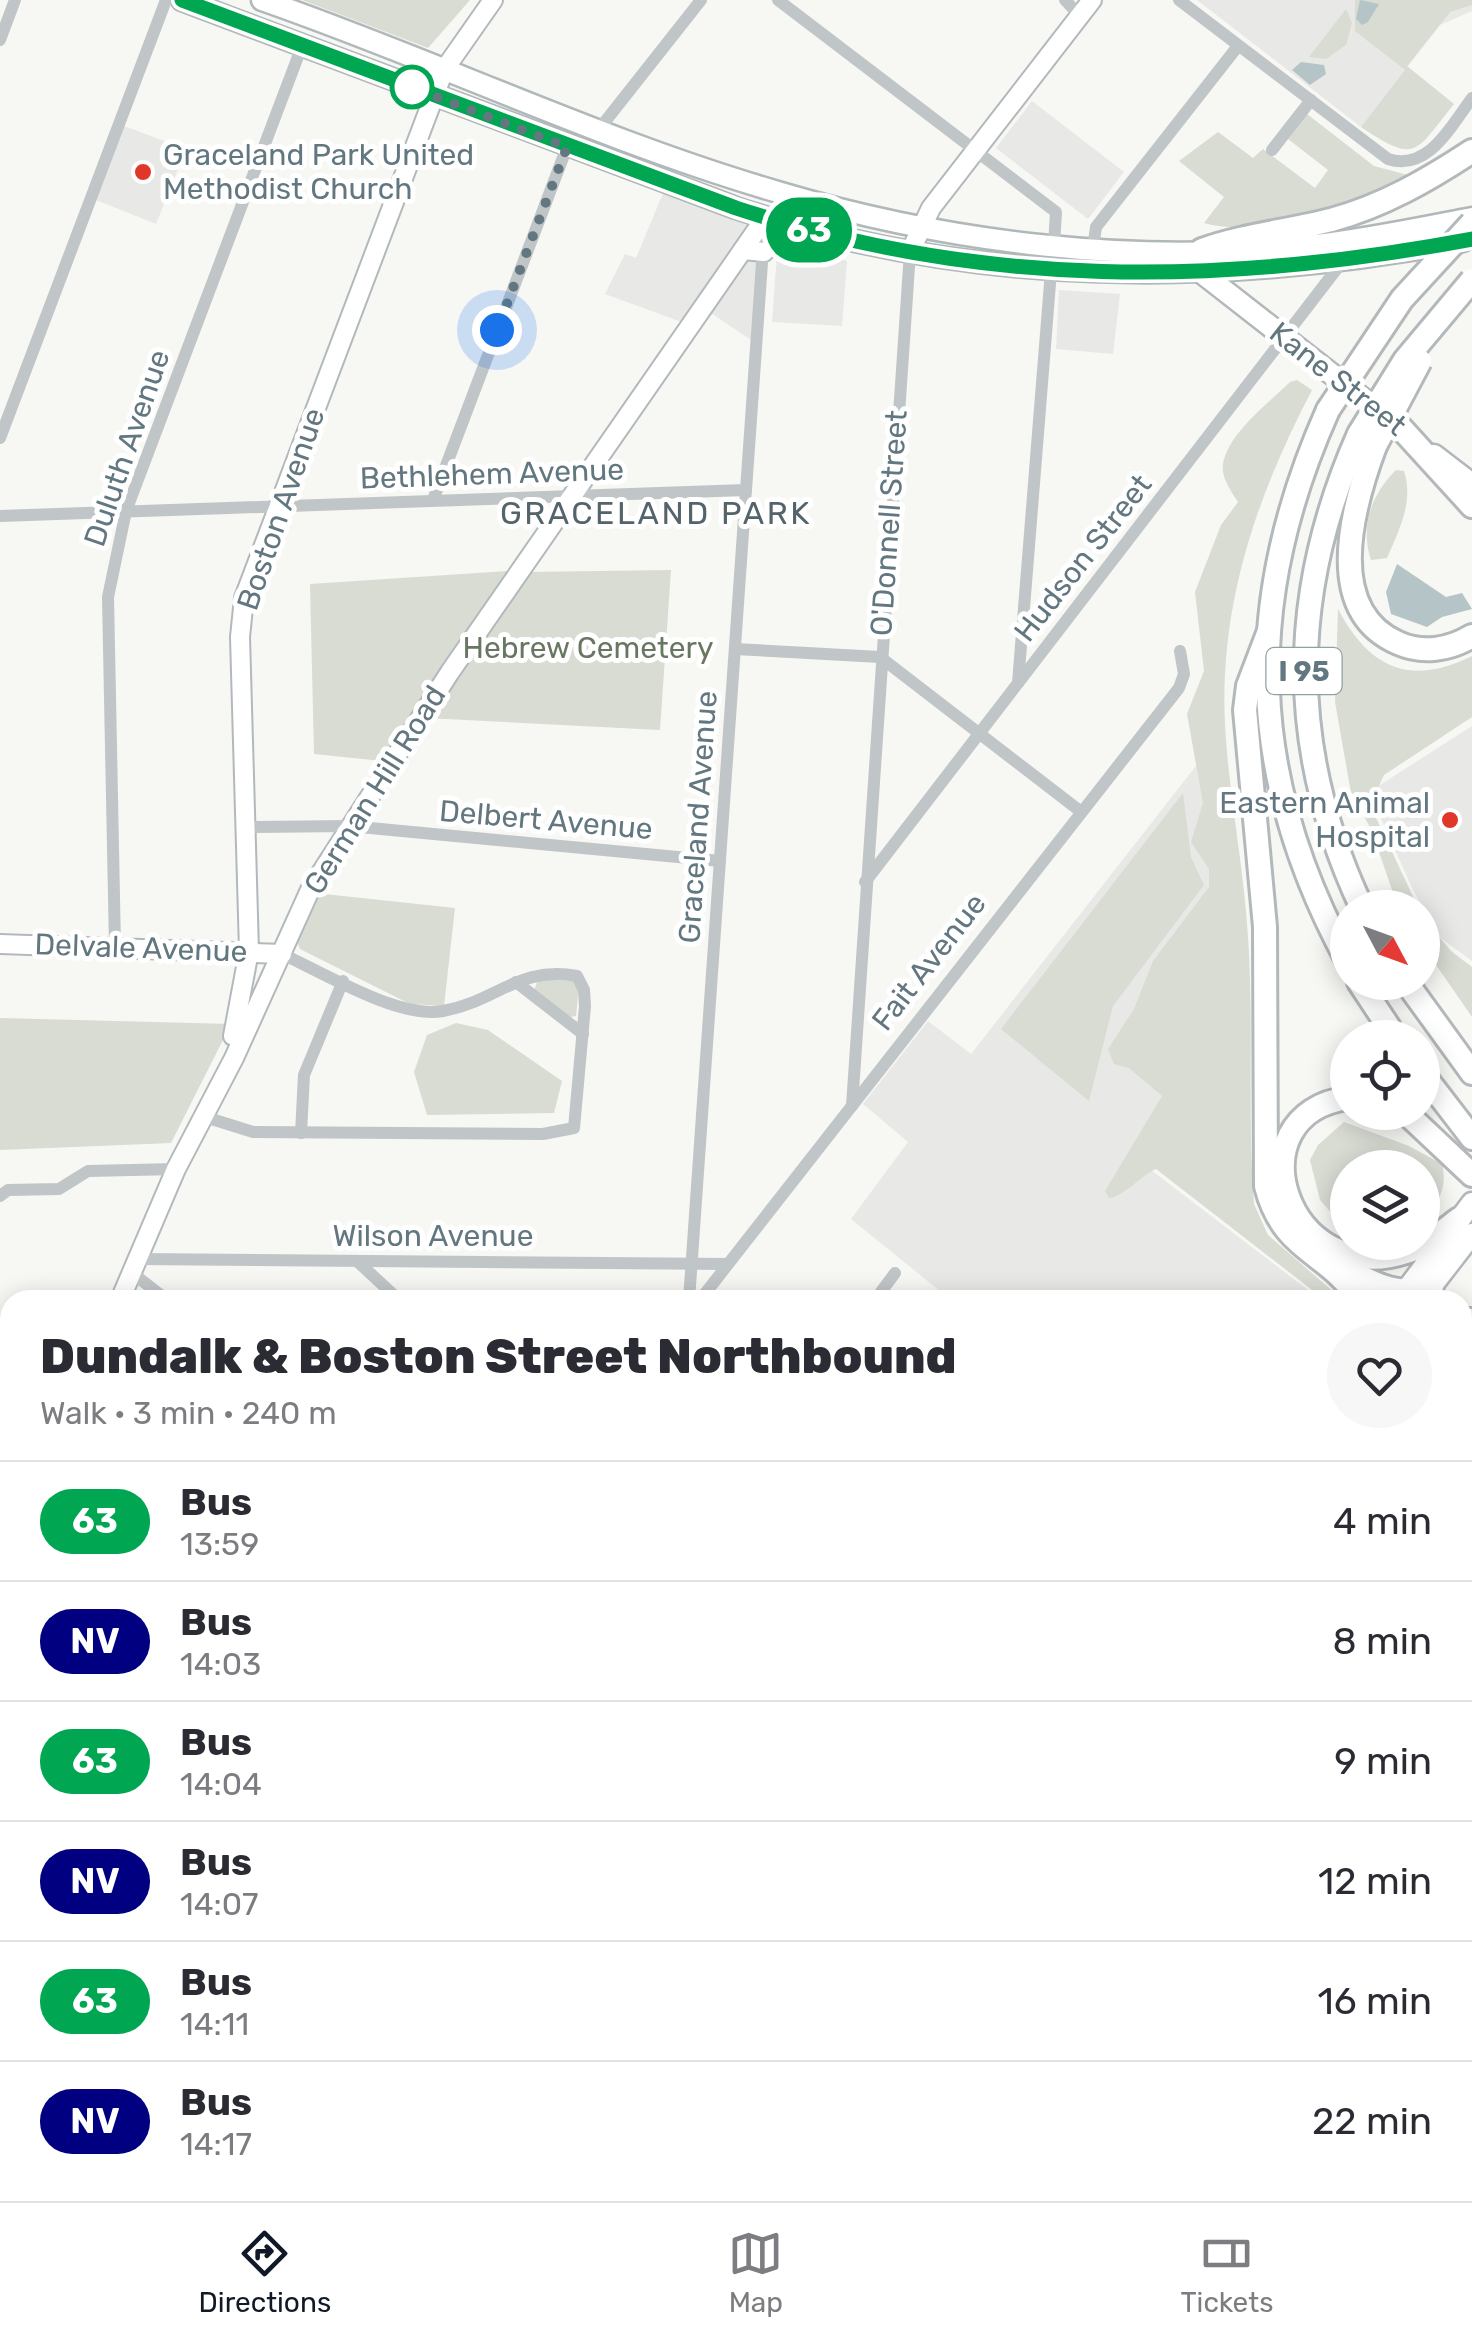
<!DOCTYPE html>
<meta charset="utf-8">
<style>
body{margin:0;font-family:Rubik,sans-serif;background:#f7f7f7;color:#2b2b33;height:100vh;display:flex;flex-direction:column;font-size:38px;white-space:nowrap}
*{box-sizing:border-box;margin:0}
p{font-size:32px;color:#7c7c81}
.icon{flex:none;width:55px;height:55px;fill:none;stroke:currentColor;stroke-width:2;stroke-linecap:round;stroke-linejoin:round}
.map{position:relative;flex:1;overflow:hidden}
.drawer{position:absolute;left:0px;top:1290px;width:1472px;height:912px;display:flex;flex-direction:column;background:#fff;border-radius:30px 30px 0 0;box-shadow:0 5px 25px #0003}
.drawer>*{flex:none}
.badge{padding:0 20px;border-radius:32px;font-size:35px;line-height:65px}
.needle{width:65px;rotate:131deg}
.buttons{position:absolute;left:1330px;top:890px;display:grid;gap:20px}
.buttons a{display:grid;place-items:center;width:110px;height:110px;border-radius:50%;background:#fff;box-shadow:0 5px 25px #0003;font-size:50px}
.you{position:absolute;width:50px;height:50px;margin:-25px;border:8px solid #fff;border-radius:50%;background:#1a73e8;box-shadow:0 0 0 15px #1a73e833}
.map>.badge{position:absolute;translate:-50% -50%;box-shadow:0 0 0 5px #fff}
.round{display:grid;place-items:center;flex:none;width:105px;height:105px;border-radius:52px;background:#f7f7f7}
.summary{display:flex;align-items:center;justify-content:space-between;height:170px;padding:0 40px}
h1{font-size:48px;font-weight:800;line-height:75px}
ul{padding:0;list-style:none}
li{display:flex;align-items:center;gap:30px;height:120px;padding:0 40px;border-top:2px solid #e1e1e2}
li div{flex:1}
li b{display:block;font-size:38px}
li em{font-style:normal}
li .badge{min-width:110px;font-weight:700;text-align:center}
.dock{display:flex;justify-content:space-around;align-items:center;height:140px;border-top:2px solid #e1e1e2;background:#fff;font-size:28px;color:#7c7c81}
.dock a{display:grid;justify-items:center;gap:5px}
.dock .current{color:#111827}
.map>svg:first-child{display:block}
.built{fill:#e8e8e7}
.green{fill:#d8dcd3}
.water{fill:#b5c5c7}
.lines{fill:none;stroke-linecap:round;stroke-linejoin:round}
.secondary-casing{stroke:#b2b9bc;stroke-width:22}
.primary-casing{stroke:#b1b8ba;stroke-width:25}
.highway-casing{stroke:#b3b8ba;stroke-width:28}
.street{stroke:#c0c5c8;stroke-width:12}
.secondary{stroke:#fff;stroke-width:18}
.primary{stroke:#fff;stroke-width:20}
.highway{stroke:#fff;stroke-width:22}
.highway-bridge-casing{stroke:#b3b8ba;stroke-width:28;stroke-linecap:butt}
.highway-bridge{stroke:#fff;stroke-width:22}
.line-casing{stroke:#fff;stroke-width:22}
.line{stroke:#00a651;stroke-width:15}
.walk{stroke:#62777f;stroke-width:10;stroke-dasharray:0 18}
.stop-dot{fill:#fff;stroke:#00a651;stroke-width:5}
.poi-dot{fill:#e1372a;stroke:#fff;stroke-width:4}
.labels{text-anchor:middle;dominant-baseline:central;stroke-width:10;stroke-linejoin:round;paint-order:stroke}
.shield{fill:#fff;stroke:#91a0a5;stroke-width:2.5}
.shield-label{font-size:28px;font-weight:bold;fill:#62777f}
.poi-label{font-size:30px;fill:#62777f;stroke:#fff;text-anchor:start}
.street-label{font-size:30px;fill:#62777f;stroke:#fff}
.park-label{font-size:30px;fill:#687761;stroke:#fff}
.neighbourhood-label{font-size:32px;letter-spacing:2.5px;fill:#54646a;stroke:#fff}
</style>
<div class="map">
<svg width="1472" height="2201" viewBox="0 0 1472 2201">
<rect width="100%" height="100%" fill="#f7f7f4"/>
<!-- built -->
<g class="built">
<path d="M1197,0H1472V11L1440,25L1361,127Z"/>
<path d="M1032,101L1124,172L1088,219L996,148Z"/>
<path d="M124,126L186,149L156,224L96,200Z"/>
<path d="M664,191L760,221L687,324L605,294L625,254L636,258Z"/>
<path d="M778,240L847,261L842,326L772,322Z"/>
<path d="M752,255L757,258L754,342L708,311Z"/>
<path d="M1059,290L1120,294L1113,354L1056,349Z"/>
<path d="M1472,726V961L1441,938L1413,890L1369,792Z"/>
<path d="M1199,762L1239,901L1168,1092L1151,1170L1321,1300H951L851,1219L908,1142L863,1104L928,1021L971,1054Z"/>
<path d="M1053,2193V2192L1117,2193L1115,2201H1051Z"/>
</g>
<!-- green -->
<g class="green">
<path d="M302,0H470L428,48Z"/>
<path d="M1355,0H1472V5L1450,12L1407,66L1454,104C1415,152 1417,165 1361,127L1405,70L1355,31Z"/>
<path d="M1346,9L1352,23L1346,45L1326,59L1309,57Z"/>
<path d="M1307,114L1374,166L1408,175C1355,203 1264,240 1204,223L1224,197L1179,161L1218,132L1253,158L1263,149L1315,188L1328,170L1288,139Z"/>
<path d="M1297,380L1312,390C1254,501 1216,614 1226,740C1231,806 1244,871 1248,937C1254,1026 1247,1115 1254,1204L1268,1235L1343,1300H1325L1156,1169C1140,1176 1125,1196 1109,1198L1105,1191L1162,1096L1129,1068L1114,1064L1108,1049L1134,1009L1153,961L1209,887V869L1191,842L1203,803L1187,714L1204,671L1195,592L1221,525L1238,502C1231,491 1221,478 1223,464C1228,433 1269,403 1290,382Z"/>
<path d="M1396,470L1404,471C1414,502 1399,530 1387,558L1371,560C1360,526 1371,495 1396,470Z"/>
<path d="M671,570L660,730L426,718L527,572Z"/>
<path d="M508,571L382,761L314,754L310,584Z"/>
<path d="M1338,609C1369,668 1410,687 1472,656V717L1384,775L1370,805L1418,907H1398L1371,829L1351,793L1335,702Z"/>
<path d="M1183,793L1191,857L1204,885L1113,1006L1089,1101L1001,1029Z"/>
<path d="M315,893L455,908L444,1006L410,1004L300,949L296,940Z"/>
<path d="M1422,916L1451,951L1472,967V1017L1423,946Z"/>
<path d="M538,979L574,981L579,987L576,1016L570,1017L534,991Z"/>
<path d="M0,1018L231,1024L171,1143L0,1150Z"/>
<path d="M456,1023L488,1030L562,1081L554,1113L427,1115L414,1072L427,1035Z"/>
<path d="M1344,1122L1409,1146L1442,1164C1448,1188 1438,1203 1423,1221L1422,1168H1348L1347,1225H1342L1320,1200L1310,1160L1318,1145Z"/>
<path d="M1472,1335V1431L1462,1424L1463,1337Z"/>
<path d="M0,1908L10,1916V2192L1006,2193L1004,2201H0Z"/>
<path d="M1463,2096L1472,2097V2201H1350L1351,2193L1462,2192Z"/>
</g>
<!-- water -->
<g class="water">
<path d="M1360,0L1379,4L1368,22L1362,25L1356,19Z"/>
<path d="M1301,62L1324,65L1326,74L1310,85L1292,70Z"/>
<path d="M1397,564L1446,597L1462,593L1472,609L1442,617L1427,627L1391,614L1386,592Z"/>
</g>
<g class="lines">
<!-- secondary casing -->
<g class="secondary-casing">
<g id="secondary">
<path d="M743,250L764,252"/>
<path d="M910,252L931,208L1092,0"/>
<path d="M0,944L282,954"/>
<path d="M233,1036L249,951L240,637L244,598L444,70L493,0"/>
<path d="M120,1300L176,1169L234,1058L310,890L450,672L765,218"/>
<path d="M0,1548L10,1535"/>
</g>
</g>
<!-- primary casing -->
<g class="primary-casing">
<g id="primary">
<path d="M182,0L736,208C974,287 1219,287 1463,241"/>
<path d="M262,0C435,60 602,141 778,192C949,243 1138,266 1316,245C1368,239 1420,228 1472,218"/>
<path d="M1202,273L1388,418"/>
<path d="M1434,455L1472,484"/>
<path d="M1424,1296L1472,1234"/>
<path d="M1401,1297L1472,1203"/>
<path d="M1020,2201L1022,2192"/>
<path d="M1038,2201L1040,2192"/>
</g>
</g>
<!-- highway casing -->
<g class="highway-casing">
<g id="highway">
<path d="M1202,250C1244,235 1288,231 1331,220C1383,206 1428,180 1472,151"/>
<path d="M1328,410C1242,602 1247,777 1348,962"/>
<path d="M1400,427L1472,506"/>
<path d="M1359,434C1288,594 1287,749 1362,908"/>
<path d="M1375,446C1353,505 1322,610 1398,643C1422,654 1449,650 1472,636"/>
<path d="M1269,631L1248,686L1245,710L1265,927L1266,1186C1283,1253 1329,1251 1359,1300"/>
<path d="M1359,982L1396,1038"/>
<path d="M1406,982L1472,1073"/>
<path d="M1422,1073L1472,1138"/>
<path d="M1348,1098C1230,1114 1286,1291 1406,1252C1426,1246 1443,1231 1459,1219"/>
<path d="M1405,1112L1472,1175"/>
<path d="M1336,1264C1368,1280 1396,1300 1432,1286"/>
<path d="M1462,1320H1472"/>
</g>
</g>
<!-- street -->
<g class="street">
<path d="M778,0L1056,212L1054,245"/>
<path d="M1065,0L1080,16"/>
<path d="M1179,0L1388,159C1428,172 1451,126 1472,98"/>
<path d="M0,40L15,0"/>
<path d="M600,128L701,0"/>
<path d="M1272,150L1311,100"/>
<path d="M1093,248L1096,227L1238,46"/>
<path d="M0,438L166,0"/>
<path d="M433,500L567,147"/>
<path d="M0,516L746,490"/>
<path d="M735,649L880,657L1080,811"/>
<path d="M1018,683L1051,271"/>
<path d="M247,827L349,826L720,861"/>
<path d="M865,882L1342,262"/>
<path d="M115,947L108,597L126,511L302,46"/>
<path d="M516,982L583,1034"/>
<path d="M852,1106L910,252"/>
<path d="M202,1116L253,1132L543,1134L574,1128L585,1006L584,990L577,976C520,965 495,1002 443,1011C398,1019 324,973 282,954"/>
<path d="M301,1133L304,1075L343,981"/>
<path d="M0,1196L8,1190L59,1189L88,1171L176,1169"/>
<path d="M136,1259L728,1264"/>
<path d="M357,1261L399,1300"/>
<path d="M131,1272L167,1300"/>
<path d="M689,1300L765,220"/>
<path d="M700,1300L1179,688L1184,674L1180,651"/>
<path d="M875,1300L895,1273"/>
<path d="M0,1375L10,1380"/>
<path d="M1462,1440L1472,1448"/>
<path d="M1462,1512L1472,1498"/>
<path d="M0,1710L10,1718"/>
<path d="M1462,1871L1472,1795"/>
<path d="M0,1894L10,1901"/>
<path d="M1462,2024L1472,2025"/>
</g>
<!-- secondary -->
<use href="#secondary" class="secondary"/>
<!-- primary -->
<use href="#primary" class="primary"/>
<!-- highway -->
<use href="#highway" class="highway"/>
<!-- highway-bridge casing -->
<g class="highway-bridge-casing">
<g id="highway-bridge">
<path d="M1328,410L1402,299L1472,223"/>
<path d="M1359,434L1405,360L1472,280"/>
<path d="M1375,446L1420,361"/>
</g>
</g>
<!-- highway-bridge -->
<use href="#highway-bridge" class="highway-bridge"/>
</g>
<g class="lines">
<!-- line casing -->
<g class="line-casing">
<path id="line" d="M182,0L736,208C982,289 1221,286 1472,239"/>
</g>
<!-- line -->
<use href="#line" class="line"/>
<!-- walk -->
<path class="walk" d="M412,87L408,86L567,147L497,330"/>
</g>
<!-- markers -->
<circle class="stop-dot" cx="412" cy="87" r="20"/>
<g class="poi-dot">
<circle cx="143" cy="172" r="10"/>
<circle cx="1450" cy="820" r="10"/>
</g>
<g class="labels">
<!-- shield labels -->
<rect class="shield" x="1266.5" y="648" width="75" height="46" rx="8"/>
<g class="shield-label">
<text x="1304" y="671">I 95</text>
</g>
<!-- poi labels -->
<g class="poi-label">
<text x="163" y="155">Graceland Park United<tspan x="163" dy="34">Methodist Church</tspan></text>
<text x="1430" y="803" text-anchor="end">Eastern Animal<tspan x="1430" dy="34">Hospital</tspan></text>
</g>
<!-- street labels -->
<g class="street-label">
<text transform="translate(1338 379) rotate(38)">Kane Street</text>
<text transform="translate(127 448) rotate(-71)">Duluth Avenue</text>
<text transform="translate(492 474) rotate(-2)">Bethlehem Avenue</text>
<text transform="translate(281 509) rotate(-71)">Boston Avenue</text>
<text transform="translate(889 523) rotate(-86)">O'Donnell Street</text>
<text transform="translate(1083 558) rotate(-52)">Hudson Street</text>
<text transform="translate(375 790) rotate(-58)">German Hill Road</text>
<text transform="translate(698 817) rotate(-86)">Graceland Avenue</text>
<text transform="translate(546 820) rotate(5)">Delbert Avenue</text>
<text transform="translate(141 948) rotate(2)">Delvale Avenue</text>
<text transform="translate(929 962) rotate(-52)">Fait Avenue</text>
<text x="433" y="1236">Wilson Avenue</text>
</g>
<!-- park labels -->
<g class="park-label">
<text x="588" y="648">Hebrew Cemetery</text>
</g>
<!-- neighbourhood labels -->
<g class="neighbourhood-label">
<text x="656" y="513">GRACELAND PARK</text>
</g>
</g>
</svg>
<div class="buttons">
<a><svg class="needle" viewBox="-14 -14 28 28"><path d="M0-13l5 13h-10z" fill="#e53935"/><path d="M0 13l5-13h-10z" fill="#7c7c81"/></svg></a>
<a><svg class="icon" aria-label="locate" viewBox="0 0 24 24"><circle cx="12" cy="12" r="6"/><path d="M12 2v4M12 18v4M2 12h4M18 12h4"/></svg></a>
<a><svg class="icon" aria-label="layers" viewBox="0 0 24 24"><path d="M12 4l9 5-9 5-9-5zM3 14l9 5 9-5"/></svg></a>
</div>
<div class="you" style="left:497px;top:330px"></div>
<b class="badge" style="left:809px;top:230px;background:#00a651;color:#fff">63</b>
<section class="drawer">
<div class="summary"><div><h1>Dundalk &amp; Boston Street Northbound</h1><p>Walk · 3 min · 240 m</p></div><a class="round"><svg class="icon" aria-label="heart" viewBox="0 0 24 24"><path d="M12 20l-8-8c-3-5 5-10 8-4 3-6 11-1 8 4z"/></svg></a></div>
<ul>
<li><span class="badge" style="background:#00a651;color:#fff">63</span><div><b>Bus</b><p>13:59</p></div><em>4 min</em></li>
<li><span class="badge" style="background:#000080;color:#fff">NV</span><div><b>Bus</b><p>14:03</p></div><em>8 min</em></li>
<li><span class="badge" style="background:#00a651;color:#fff">63</span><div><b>Bus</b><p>14:04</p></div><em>9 min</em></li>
<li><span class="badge" style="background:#000080;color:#fff">NV</span><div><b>Bus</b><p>14:07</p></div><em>12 min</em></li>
<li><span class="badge" style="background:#00a651;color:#fff">63</span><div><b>Bus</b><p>14:11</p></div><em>16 min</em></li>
<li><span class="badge" style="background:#000080;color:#fff">NV</span><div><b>Bus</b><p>14:17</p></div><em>22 min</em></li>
</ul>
</section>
</div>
<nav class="dock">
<a class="current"><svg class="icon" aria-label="directions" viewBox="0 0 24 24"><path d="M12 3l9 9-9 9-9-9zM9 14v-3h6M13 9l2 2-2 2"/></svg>Directions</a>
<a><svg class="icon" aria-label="map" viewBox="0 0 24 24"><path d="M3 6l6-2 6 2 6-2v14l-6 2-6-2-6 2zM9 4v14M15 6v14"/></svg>Map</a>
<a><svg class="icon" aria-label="tickets" viewBox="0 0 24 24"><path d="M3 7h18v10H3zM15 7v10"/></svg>Tickets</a>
</nav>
